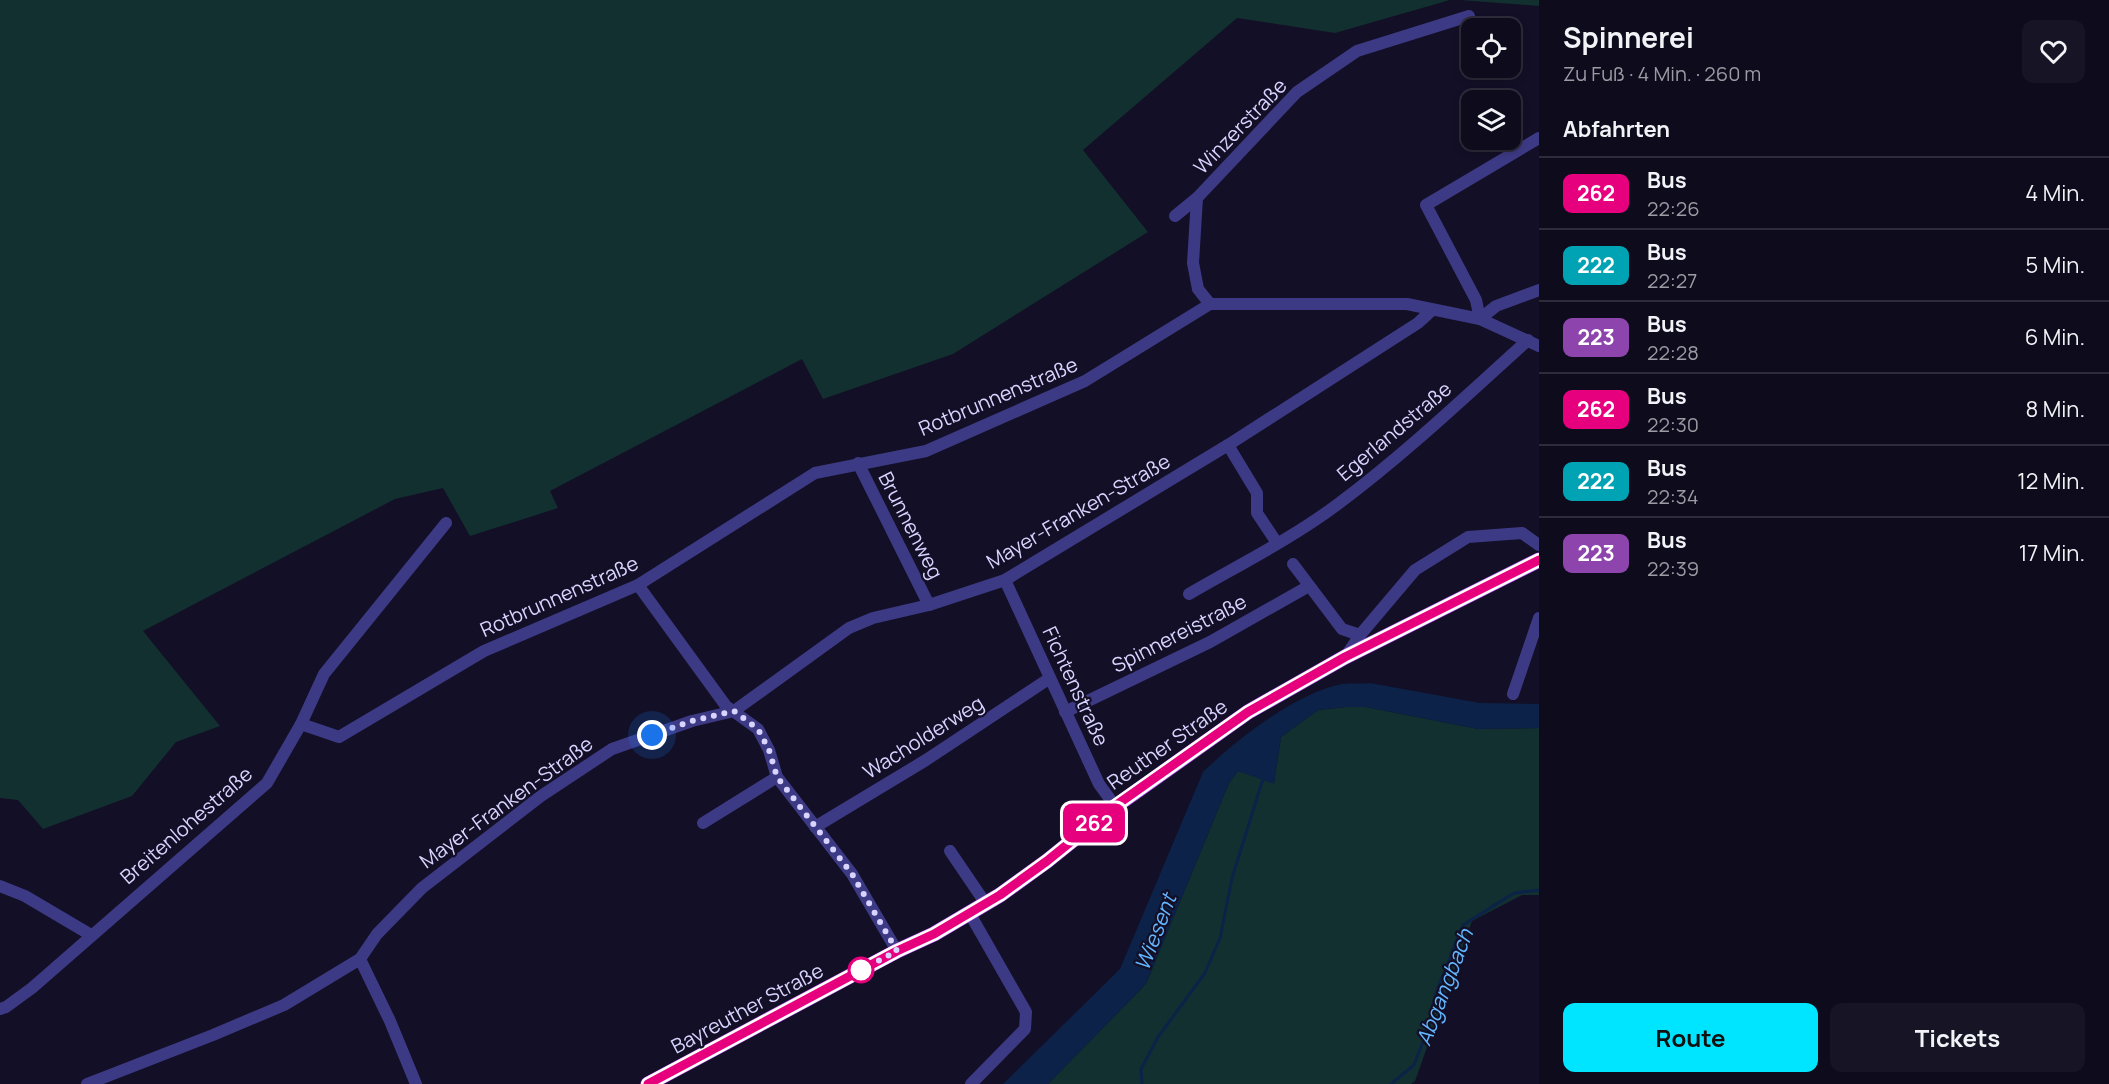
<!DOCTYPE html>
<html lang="de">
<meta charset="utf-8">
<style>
body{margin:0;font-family:Manrope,sans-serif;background:#171425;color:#f1f3f6;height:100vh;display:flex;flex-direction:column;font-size:22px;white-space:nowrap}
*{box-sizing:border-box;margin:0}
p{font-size:20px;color:#9b9ba3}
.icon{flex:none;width:33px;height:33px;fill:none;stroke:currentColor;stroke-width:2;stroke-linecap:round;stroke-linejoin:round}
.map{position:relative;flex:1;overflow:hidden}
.details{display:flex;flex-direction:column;background:#0e0b1c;width:570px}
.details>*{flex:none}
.badge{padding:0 12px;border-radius:9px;font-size:21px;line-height:39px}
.controls{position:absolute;left:1461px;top:18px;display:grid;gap:12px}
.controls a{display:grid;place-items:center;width:60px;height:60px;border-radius:12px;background:#0e0b1c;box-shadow:0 3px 9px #0003,0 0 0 2px #2e2b3b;font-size:30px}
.you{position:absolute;width:30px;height:30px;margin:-15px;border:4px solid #fff;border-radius:50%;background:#1a73e8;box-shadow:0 0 0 9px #1a73e833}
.map>.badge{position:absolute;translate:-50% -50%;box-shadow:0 0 0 3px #fff}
h2{padding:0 24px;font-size:22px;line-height:54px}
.round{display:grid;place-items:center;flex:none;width:63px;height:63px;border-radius:12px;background:#171425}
.overview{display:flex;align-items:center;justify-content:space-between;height:102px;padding:0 24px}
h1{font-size:28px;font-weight:700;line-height:45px}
.primary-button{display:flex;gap:12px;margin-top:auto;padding:12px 24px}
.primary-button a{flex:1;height:69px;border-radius:12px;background:#00e5ff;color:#111;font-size:24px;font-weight:700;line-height:69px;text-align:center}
.primary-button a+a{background:#171425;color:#f1f3f6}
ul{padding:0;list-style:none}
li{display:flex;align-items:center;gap:18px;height:72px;padding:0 24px;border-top:2px solid #2e2b3b}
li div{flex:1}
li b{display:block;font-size:22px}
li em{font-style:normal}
li .badge{min-width:66px;font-weight:700;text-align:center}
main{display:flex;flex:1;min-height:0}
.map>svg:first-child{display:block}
.green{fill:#12302f}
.water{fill:#0c2248}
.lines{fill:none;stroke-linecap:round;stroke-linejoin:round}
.stream{stroke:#0c2248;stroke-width:3}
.street{stroke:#3d3a85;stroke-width:12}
.primary{stroke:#c25bff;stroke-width:15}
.line-casing{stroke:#fff;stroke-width:14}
.line{stroke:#e6007e;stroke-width:9}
.walk{stroke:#d9d4ff;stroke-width:6;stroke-dasharray:0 10.8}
.stop-dot{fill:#fff;stroke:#e6007e;stroke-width:3}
.labels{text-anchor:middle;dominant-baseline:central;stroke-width:4.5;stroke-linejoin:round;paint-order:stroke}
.street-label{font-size:20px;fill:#d9d4ff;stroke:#130f26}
.water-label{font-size:21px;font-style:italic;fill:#62b6ff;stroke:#130f26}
</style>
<main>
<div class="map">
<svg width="1539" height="1084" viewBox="0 0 1539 1084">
<rect width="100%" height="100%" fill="#130f26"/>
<!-- green -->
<g class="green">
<path d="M0,0H1450L1335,33L1237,18L1083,150L1148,232L953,354L823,399L802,359L550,491L558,508L470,536L443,488L395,499L143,631L220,726L176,742L132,796L43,829L18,800L0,798Z"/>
<path d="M1460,0H1539V6Z"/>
<path d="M1346,707H1366L1478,729L1539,728V895H1522L1472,921L1415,1081L1411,1084H1048L1146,984L1229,783L1238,771L1274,783L1281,737L1318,710Z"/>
</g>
<!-- water -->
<path class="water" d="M1370,683L1480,703L1539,704V728L1478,729L1366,707H1346L1318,710L1281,737L1274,784L1238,771L1229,783L1146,984L1048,1084H1003L1120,969L1203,772C1237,739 1296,693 1342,684C1351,683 1361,684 1370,683Z"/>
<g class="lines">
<!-- stream -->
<g class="stream">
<path d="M1142,1084L1141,1069L1158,1037L1205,973L1220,938L1232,878L1263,779"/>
<path d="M1391,1084L1414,1065L1426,1034L1437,990L1463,925L1514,893L1539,890"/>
</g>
<!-- street -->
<g class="street">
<path d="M1539,138L1426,205L1476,300L1480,319L1496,306L1539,290"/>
<path d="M1197,198L1193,263L1198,289L1210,304"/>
<path d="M1175,216L1197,198L1297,92L1357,51L1469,16"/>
<path d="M1228,445L1257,493V513L1277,543"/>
<path d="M858,463L929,605"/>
<path d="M1293,564L1342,629L1360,635"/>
<path d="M1005,580L1099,784L1115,806"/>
<path d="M638,585L726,706L758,729L769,750L777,777L852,874L897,951"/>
<path d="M1189,594C1237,566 1293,538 1338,504C1405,454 1466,396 1528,340"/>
<path d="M1346,656L1360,635L1415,570L1468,537L1522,533L1539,545"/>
<path d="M1513,694L1539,618"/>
<path d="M1065,712L1210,642L1309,586"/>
<path d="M301,724L339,737L484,651L638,585L815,473L926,451L1085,381L1210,304H1407L1480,319L1539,346"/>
<path d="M703,823L777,777"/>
<path d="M815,827L926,760L1050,678"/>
<path d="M950,851L986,904"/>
<path d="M0,886L25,896L91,935"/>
<path d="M970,914L1026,1012L1025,1029L971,1084"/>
<path d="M360,959L390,1021L416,1084"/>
<path d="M0,1009L6,1007L32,988L267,783L301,724L324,674L446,523"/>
<path d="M87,1084L213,1035L284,1005L360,959L377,934L422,888L541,796L612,749L692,721L734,711L849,628L873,618L929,605L1005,580L1228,445L1418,323L1431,311"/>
</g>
<!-- primary -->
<path class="primary" d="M648,1084L897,951L934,934L1000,895L1047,861L1113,808L1248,712L1345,657L1539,560"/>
</g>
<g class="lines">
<!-- line casing -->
<g class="line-casing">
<path id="line" d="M648,1084L897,951L934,934L1000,895L1047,861L1115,806L1248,712L1345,657L1539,560"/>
</g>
<!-- line -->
<use href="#line" class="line"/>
<!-- walk -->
<path class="walk" d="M652,735L692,721L734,711L758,729L769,750L777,777L852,874L897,951L861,970"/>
</g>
<!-- markers -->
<circle class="stop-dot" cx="861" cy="970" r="12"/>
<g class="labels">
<!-- street labels -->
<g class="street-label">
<text transform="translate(1240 126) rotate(-46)">Winzerstraße</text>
<text transform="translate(998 396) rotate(-23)">Rotbrunnenstraße</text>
<text transform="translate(1394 431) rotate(-40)">Egerlandstraße</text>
<text transform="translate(1078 511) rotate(-30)">Mayer-Franken-Straße</text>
<text transform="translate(911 525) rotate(63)">Brunnenweg</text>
<text transform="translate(559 596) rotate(-24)">Rotbrunnenstraße</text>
<text transform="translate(1179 633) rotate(-27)">Spinnereistraße</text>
<text transform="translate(1076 686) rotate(65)">Fichtenstraße</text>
<text transform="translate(923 737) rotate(-32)">Wacholderweg</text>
<text transform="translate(1167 744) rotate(-35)">Reuther Straße</text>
<text transform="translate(506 802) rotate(-36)">Mayer-Franken-Straße</text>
<text transform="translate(186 825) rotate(-41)">Breitenlohestraße</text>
<text transform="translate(747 1008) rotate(-28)">Bayreuther Straße</text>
</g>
<!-- water labels -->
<g class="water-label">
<text transform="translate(1155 932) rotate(-69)">Wiesent</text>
<text transform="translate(1444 987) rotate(-69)">Abgangbach</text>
</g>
</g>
</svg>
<div class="controls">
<a><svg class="icon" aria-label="locate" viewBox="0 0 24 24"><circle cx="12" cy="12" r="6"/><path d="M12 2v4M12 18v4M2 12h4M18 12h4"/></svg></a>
<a><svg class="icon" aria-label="layers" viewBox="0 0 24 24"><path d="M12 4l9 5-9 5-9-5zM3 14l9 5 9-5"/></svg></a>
</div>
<div class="you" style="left:652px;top:735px"></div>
<b class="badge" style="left:1094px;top:823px;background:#e6007e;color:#fff">262</b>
</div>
<section class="details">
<div class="overview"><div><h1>Spinnerei</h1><p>Zu Fuß · 4 Min. · 260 m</p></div><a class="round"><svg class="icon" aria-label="heart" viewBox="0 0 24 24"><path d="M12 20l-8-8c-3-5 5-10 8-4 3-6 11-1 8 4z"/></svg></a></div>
<h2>Abfahrten</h2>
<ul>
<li><span class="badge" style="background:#e6007e;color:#fff">262</span><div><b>Bus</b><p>22:26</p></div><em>4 Min.</em></li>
<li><span class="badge" style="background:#00a3b4;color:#fff">222</span><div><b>Bus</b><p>22:27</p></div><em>5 Min.</em></li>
<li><span class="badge" style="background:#8e44ad;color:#fff">223</span><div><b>Bus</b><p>22:28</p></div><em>6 Min.</em></li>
<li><span class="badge" style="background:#e6007e;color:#fff">262</span><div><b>Bus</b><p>22:30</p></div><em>8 Min.</em></li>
<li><span class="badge" style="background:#00a3b4;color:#fff">222</span><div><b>Bus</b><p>22:34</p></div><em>12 Min.</em></li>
<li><span class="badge" style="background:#8e44ad;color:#fff">223</span><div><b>Bus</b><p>22:39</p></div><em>17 Min.</em></li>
</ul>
<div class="primary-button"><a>Route</a><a>Tickets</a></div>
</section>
</main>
